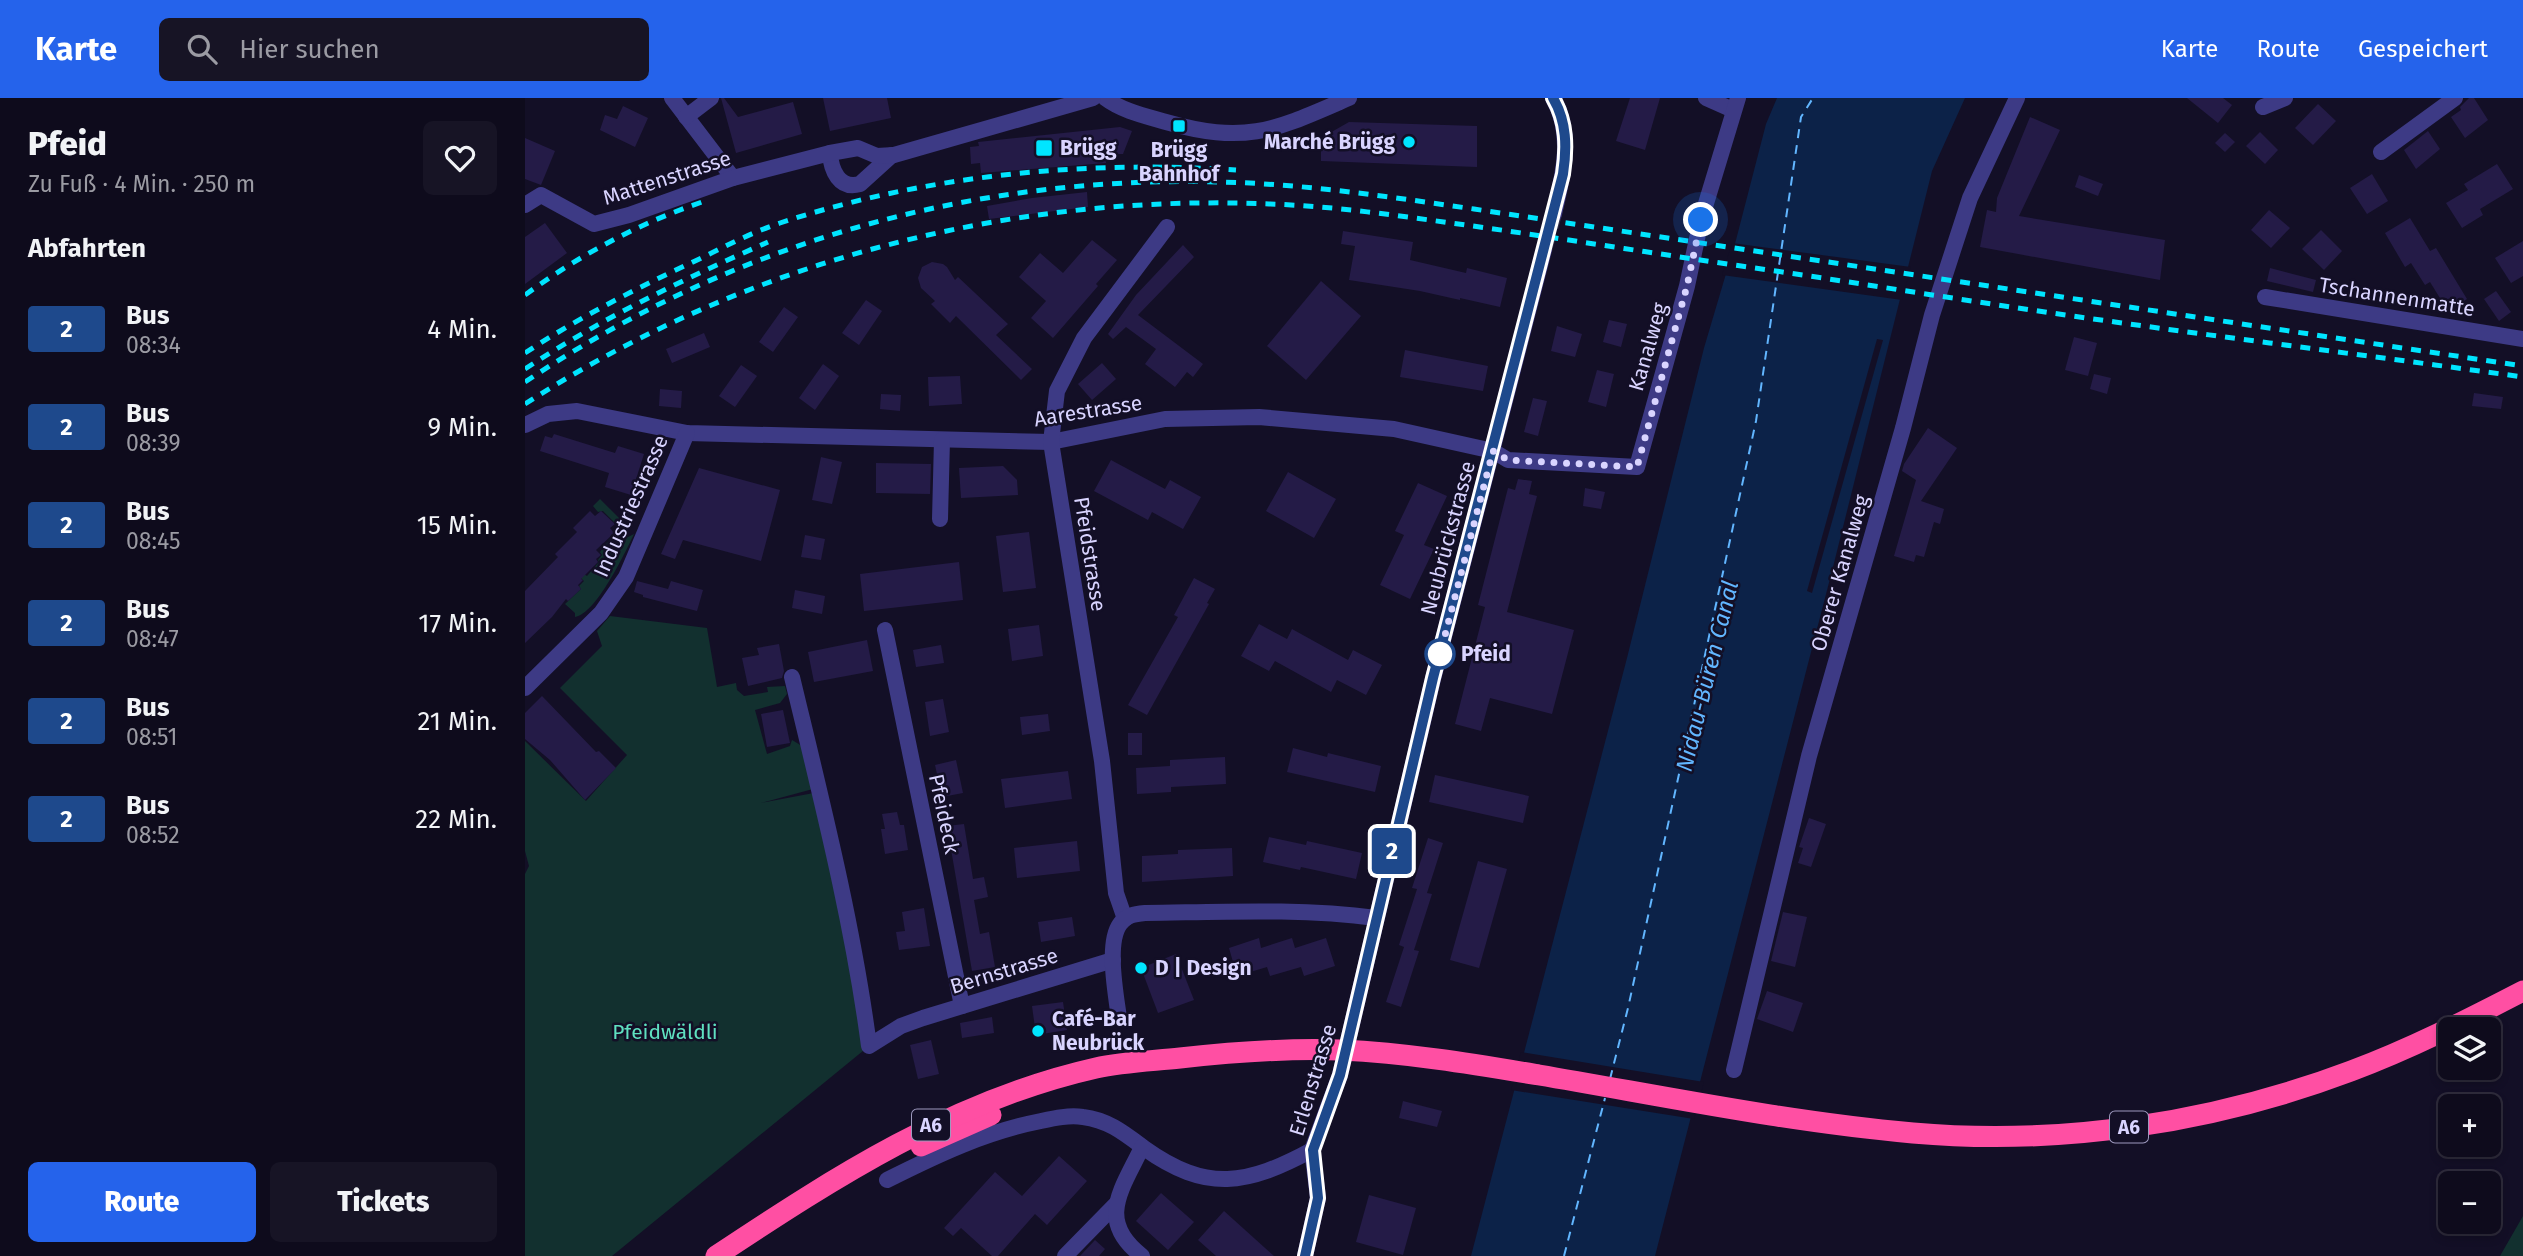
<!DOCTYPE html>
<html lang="de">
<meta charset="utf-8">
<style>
body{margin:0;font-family:"Fira Sans",sans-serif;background:#171425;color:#f1f3f6;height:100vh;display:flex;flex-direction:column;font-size:26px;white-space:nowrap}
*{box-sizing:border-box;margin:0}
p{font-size:23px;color:#9b9ba3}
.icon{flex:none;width:38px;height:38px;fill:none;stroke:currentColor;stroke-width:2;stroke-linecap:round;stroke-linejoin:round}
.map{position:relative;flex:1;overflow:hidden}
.details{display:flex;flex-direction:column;background:#0e0b1c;width:525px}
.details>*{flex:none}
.badge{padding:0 14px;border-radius:5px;font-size:24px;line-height:46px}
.controls{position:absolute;left:1913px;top:919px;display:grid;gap:14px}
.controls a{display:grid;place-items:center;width:63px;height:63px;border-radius:10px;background:#0e0b1c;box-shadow:0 4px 10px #0003,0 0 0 2px #2e2b3b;font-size:35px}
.you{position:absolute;width:35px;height:35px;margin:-18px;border:5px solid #fff;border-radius:50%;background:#1a73e8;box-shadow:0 0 0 10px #1a73e833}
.map>.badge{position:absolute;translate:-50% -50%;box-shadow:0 0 0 4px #fff}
h2{padding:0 28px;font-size:26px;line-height:63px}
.round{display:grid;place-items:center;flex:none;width:74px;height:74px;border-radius:10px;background:#171425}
.head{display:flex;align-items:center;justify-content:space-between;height:119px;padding:0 28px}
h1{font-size:33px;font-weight:800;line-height:52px}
.cta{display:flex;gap:14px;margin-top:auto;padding:14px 28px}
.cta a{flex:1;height:80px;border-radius:10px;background:#2563eb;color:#fff;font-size:28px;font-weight:800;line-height:80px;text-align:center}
.cta a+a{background:#171425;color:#f1f3f6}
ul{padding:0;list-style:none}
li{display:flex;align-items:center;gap:21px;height:98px;padding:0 28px}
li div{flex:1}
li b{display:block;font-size:26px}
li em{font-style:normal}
li .badge{min-width:77px;font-weight:700;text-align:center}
header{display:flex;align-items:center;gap:42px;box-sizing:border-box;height:98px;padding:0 35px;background:#2563eb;color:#fff}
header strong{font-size:33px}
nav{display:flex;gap:38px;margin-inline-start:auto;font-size:24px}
.search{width:490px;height:63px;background:#171425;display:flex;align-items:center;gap:18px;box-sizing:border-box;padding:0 24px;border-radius:10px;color:#9b9ba3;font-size:26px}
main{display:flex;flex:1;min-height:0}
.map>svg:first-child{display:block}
.green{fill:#12302f}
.water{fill:#0c2248}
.pier{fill:#130f26}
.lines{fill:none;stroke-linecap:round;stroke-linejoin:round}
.ferry{stroke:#62b6ff;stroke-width:2;stroke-dasharray:9 7;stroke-linecap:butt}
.building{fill:#241b47}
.minor-tunnel{stroke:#312d47;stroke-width:16;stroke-dasharray:16 8;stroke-linecap:butt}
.minor{stroke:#3d3a85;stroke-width:16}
.highway{stroke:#ff4fa3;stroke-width:21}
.rail{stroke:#00e5ff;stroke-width:5;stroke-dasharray:10 9;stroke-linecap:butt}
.line-casing{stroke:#fff;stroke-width:16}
.line{stroke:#1e498c;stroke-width:10}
.walk{stroke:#d9d4ff;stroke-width:7;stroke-dasharray:0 12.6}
.poi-dot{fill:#00e5ff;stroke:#130f26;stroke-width:2.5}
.stop-dot{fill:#fff;stroke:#1e498c;stroke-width:3.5}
.labels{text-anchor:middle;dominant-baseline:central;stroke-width:5;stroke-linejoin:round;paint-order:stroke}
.shield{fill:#130f26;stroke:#9e99be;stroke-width:2}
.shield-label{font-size:19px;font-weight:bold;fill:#d9d4ff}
.poi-label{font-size:21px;font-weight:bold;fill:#d9d4ff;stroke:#130f26;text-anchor:start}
.street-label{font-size:21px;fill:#d9d4ff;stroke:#130f26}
.stop-label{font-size:21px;font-weight:bold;fill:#d9d4ff;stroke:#130f26;text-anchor:start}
.park-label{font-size:21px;fill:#5fe0c0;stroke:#130f26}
.water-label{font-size:23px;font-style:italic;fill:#62b6ff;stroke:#130f26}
</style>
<header>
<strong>Karte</strong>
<div class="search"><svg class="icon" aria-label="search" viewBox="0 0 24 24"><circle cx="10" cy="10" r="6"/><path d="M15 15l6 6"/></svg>Hier suchen</div>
<nav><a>Karte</a><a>Route</a><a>Gespeichert</a></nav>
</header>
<main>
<section class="details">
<div class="head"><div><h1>Pfeid</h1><p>Zu Fuß · 4 Min. · 250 m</p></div><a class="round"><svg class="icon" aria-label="heart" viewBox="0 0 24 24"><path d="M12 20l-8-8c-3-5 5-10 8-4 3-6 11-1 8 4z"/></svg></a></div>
<h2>Abfahrten</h2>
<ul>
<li><span class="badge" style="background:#1e498c;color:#fff">2</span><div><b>Bus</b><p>08:34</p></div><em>4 Min.</em></li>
<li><span class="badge" style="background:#1e498c;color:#fff">2</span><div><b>Bus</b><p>08:39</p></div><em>9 Min.</em></li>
<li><span class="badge" style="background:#1e498c;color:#fff">2</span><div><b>Bus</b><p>08:45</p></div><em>15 Min.</em></li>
<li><span class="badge" style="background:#1e498c;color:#fff">2</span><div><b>Bus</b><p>08:47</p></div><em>17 Min.</em></li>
<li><span class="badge" style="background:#1e498c;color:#fff">2</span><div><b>Bus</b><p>08:51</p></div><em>21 Min.</em></li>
<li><span class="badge" style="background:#1e498c;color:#fff">2</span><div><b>Bus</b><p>08:52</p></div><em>22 Min.</em></li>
</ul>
<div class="cta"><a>Route</a><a>Tickets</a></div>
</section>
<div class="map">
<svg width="1998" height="1158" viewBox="0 0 1998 1158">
<rect width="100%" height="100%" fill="#130f26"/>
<!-- green -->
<g class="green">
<path d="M75,401L103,429L99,433L103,439L109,436C100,455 71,516 50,519V515L40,506L56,491L54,488L59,483L56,480L59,476L62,478L74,464L73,462L77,457L75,454L92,432L91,426L78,413L73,414L68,408Z"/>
<path d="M85,518L182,530L192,589L211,585L212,592L219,598L243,594L242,589L260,588L262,596L255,605L230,612L242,656L265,648L267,642L277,648L288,691L236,705L294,694L344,948L87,1158H0V776L4,768L0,753V643L61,703L102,657L35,590L77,548L72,533Z"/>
<path d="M1998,1118V1158H1975Z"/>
</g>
<!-- water -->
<path class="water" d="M1252,0H1440L1407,73L1308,469L1130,1158H946L1102,560L1179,250L1211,142L1241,26Z"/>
<!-- pier -->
<g class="pier">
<path d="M1207,145L1386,169L1377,202L1197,177Z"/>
<path d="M1352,241L1358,242L1287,495L1282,493Z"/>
<path d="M996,954L1179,984L1169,1021L986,992Z"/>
</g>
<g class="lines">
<!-- ferry -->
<g class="ferry">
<path d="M1085,981L1103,910L1231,323L1276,19L1288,0"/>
<path d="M1039,1158L1080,1000"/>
</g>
</g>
<!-- building -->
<g class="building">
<path d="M196,0H199L213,19L268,4L277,36L211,55Z"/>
<path d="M298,0H362L366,20L305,33Z"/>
<path d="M1105,0H1135L1120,52L1091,43Z"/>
<path d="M1662,0H1698L1707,7L1693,25Z"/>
<path d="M1944,0H1949L1963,22L1940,40L1926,19L1936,12L1935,9Z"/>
<path d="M1793,6L1811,23L1788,47L1770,30Z"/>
<path d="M98,8L123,20L110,49L75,32L80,17L92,21Z"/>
<path d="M1505,19L1535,32L1494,118L1640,142L1635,182L1455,149L1462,112L1471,114L1472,100Z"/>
<path d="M824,24L952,28V69L796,63V40Z"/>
<path d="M595,29L607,33L598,56H581V65L456,75L455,65L446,66L445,49L454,48L453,44Z"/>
<path d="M1903,33L1915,51L1891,71L1879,52Z"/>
<path d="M1735,34L1753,52L1740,66L1721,48Z"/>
<path d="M1700,35L1710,44L1700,54L1690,45Z"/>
<path d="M0,40L30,53L16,87L0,81Z"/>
<path d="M1972,66L1988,91L1955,111L1958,117L1937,130L1921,105L1943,92L1939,86Z"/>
<path d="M1847,76L1863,103L1842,116L1825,90Z"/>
<path d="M1554,77L1578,86L1573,98L1550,89Z"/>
<path d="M562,94L563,109L464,121L462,108L507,100Z"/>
<path d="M1744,112L1765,130L1746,150L1726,132Z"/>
<path d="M1885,120L1905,153L1911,150L1942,201L1923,213L1905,184L1900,187L1886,165L1880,169L1860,135Z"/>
<path d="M20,125L42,155L0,186V139Z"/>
<path d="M1796,132L1817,153L1799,172L1777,151Z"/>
<path d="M818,133L888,144L885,162L941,175L942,170L982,180L975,209L935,200V202L895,193L824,182L830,148L816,146Z"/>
<path d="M567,142L592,162L571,186L573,188L528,240L506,220L521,203L494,179L515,155L538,175Z"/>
<path d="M1998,143V178L1986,185L1970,160Z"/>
<path d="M658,147L669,159L613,217L678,266L668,279L662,274L650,289L620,266L631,251L601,229L588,241L583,236L611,197Z"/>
<path d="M407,164L418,166L422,169L430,182L433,179L483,226L471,237L507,271L496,282L431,218L425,225L406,206L410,203L396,190L393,180L397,169Z"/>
<path d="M1745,170L1791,182L1788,194L1742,183Z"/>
<path d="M796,183L836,218L781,282L742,248Z"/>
<path d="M1971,193L1986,214L1974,223L1959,201Z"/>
<path d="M341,202L357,213L334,247L317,235Z"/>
<path d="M259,209L273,219L248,254L234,244Z"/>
<path d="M1084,222L1102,226L1096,249L1078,244Z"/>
<path d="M1032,228L1057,236L1050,259L1026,253Z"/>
<path d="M179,235L185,249L147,265L141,251Z"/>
<path d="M1549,239L1572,245L1563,278L1540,272Z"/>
<path d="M880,252L963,268L958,293L875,279Z"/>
<path d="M577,265L591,281L567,302L553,286Z"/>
<path d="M298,266L314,278L290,312L274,300Z"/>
<path d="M216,267L232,278L210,309L194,298Z"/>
<path d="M1072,272L1089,276L1081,309L1063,304Z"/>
<path d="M1569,276L1586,280L1582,296L1565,291Z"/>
<path d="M435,278L437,306L404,308L403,279Z"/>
<path d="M135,291L157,293L156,310L134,308Z"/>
<path d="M1949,295L1978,299L1976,311L1947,308Z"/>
<path d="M356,296L376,297L375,313L355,311Z"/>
<path d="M1008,300L1022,303L1013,338L999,334Z"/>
<path d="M1403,330L1432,350L1396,403L1419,411L1415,426L1409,424L1399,459L1391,457L1389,464L1369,458L1391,382L1377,373L1379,366Z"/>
<path d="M29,336L90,355L93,348L119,356L106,397L80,389L84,375L15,353L20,338L27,340Z"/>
<path d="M296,359L317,364L307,406L287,402Z"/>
<path d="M586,362L640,391L645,382L676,399L658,431L627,414L623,422L569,393Z"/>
<path d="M351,365L406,366L405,396L351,395Z"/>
<path d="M478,368L492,382L493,397L436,400L434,370Z"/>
<path d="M174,370L255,392L236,463L158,442L150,461L136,456Z"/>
<path d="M763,374L811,401L789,440L741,413Z"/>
<path d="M993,381L1007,383L1004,396L1012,398L982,514L1049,532L1027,616L965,600L956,633L930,626L960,509L953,507L983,390L990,392Z"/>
<path d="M893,385L922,398L899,447L909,451L885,501L855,487L879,437L870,433Z"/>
<path d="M1060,390L1080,394L1076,411L1058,408Z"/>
<path d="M65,413L70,418L76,413L90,426L85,430L89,435L71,452L76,457L71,461L73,464L56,481L58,482L53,487L56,491L43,503L41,501L27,519L0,545V493L33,459L30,456L52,434L48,430Z"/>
<path d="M504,434L511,490L478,494L471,438Z"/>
<path d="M280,437L300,441L296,462L276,459Z"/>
<path d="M434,464L438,502L339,513L335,476Z"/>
<path d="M669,480L690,491L682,505L684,506L622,617L603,607L653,519L649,517Z"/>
<path d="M112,483L143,491L146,483L178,492L172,513L118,499V497L109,494Z"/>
<path d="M270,492L300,498L297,516L267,510Z"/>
<path d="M734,526L762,541L767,531L823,562L828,552L857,567L841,597L812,582L806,594L750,563L744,573L716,558Z"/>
<path d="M514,527L518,558L487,563L483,531Z"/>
<path d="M342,542L348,573L289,584L283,554Z"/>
<path d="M254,546L259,573L257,580L223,588L217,560L234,557L232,550Z"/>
<path d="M416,547L419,565L391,569L388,552Z"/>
<path d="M17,598L71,654L74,653L91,670L60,702L25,662L0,641V615Z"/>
<path d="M418,601L424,634L405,638L400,604Z"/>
<path d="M258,612L265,645L242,649L236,616Z"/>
<path d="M523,616L525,633L497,637L495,619Z"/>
<rect x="603" y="635" width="14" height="22"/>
<path d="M768,650L802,659L803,655L856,668L850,694L762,674Z"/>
<path d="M700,659L701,686L646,689V694L612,696L611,670L645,668V662Z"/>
<path d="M431,662L438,695L417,699L410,667Z"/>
<path d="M543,673L547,701L480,710L476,681Z"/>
<path d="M910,677L1004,698L998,725L904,704Z"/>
<path d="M372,714L375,727H379L383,752L360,756L356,731H360L357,716Z"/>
<path d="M1284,720L1301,726L1286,769L1273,765L1278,750L1274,749Z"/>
<path d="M439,726L448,781L459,779L463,799L449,802L455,836L464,834L470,869L447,873L422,728Z"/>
<path d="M744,739L781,747L782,743L837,755L831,781L776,769L775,772L738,764Z"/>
<path d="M903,740L918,745L902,795L907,796L889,852L894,853L876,909L861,904L879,849L874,847L892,791L887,790Z"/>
<path d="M552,743L555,773L492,780L489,750Z"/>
<path d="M707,750L708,778L617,784V758L653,756V752Z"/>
<path d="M953,763L982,771L954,870L925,862Z"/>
<path d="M399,810L405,848L374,852L371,834L380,833L377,814Z"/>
<path d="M1258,814L1282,819L1270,869L1246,863Z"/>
<path d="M547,819L550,838L516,844L513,824Z"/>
<path d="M734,840L736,850L767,840L770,850L801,840L810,868L779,878L776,869L745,878L742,869L712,878L704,850Z"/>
<path d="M651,856L669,902L633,915L616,870Z"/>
<path d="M1242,893L1278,905L1268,934L1232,921Z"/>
<path d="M538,904L542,932L511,937L507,908Z"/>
<path d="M467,919L469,935L437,940L435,925Z"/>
<path d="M406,942L414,976L393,981L385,947Z"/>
<path d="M878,1003L917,1013L912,1029L874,1020Z"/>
<path d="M534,1058L562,1083L522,1127L510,1116L473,1158H467L436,1130L428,1138L419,1130L470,1074L497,1098Z"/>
<path d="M636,1095L669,1124L643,1152L611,1123Z"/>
<path d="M844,1097L891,1110L878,1157L831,1144Z"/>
<path d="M699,1113L749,1158H691L673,1142Z"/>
<path d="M570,1142L580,1151L574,1158H555Z"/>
</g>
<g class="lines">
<!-- minor-tunnel -->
<path class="minor-tunnel" d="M1019,152L1029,116"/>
<!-- minor -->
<g class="minor">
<path d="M147,0L208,80"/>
<path d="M580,0C597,13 620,18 641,24C722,47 750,32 824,0"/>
<path d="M1028,0C1049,37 1038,77 1029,116"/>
<path d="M1181,0L1208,12"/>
<path d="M1738,9L1760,0"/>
<path d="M161,19L186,0"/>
<path d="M1856,54L1930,0"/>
<path d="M305,55C306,72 314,92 335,86L367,57"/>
<path d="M0,107L16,97L69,126L104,117L208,80L305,55L333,50L352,58L369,57L568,0"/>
<path d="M1740,199L1998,241"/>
<path d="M0,327L23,316L52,313L162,335L526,344L640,321L734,319L869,331L968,353L983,362L1112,369L1162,188L1176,122L1213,0"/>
<path d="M415,421L417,342"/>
<path d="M360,532L437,908"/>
<path d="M267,579C296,700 328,825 344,948L376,928L398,920L588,862"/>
<path d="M0,590L76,515L101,479L162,335"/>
<path d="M600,821L591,795L577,663L526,344L532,293L559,240L642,129"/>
<path d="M594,920C591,897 581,845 595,826C601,817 610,816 620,815C697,814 775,810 851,820"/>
<path d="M1209,972L1284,658L1378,330L1407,217L1445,100L1492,0"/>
<path d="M362,1082C412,1057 460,1034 516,1023C530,1020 544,1017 558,1019C583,1022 599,1035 619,1050C682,1095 722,1087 787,1052"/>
<path d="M540,1158L591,1106"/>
<path d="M617,1158C570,1122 598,1090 617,1049"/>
<path d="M780,1158L793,1100L787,1052L815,977L908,581L1019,152"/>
</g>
<!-- highway -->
<g class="highway">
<path d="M396,1048L466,1017"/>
<path d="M191,1158C310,1079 429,1002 571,970C598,964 627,963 655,960C709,954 762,950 816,952C883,955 948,966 1014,977C1138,998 1263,1024 1388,1035C1536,1048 1688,1025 1826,973C1885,951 1942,922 1998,893"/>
</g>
<!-- rail -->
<g class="rail">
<path d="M0,197C56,156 116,124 183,102"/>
<path d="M0,255C53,220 110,191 168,164C197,150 225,135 255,125C401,77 559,62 711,72"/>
<path d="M0,271C77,220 159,181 243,144"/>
<path d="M0,284C208,145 446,77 696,84C781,86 865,99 949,111L1998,268"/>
<path d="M0,306C220,164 482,95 744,106C812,108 881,119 948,128C1047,142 1145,158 1244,172C1359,189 1474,208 1590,224C1726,243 1862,260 1998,279"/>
</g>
</g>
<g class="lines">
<!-- line casing -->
<g class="line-casing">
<path id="line" d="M780,1158L793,1100L788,1052L815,977L908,580L1038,76C1042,50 1042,24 1028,0"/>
</g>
<!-- line -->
<use href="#line" class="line"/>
<!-- walk -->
<path class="walk" d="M915,556L913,564L968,353L983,362L1112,369L1162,188L1176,122"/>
</g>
<!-- markers -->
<g class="poi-dot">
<rect x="647" y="21" width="14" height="14" rx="3.5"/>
<circle cx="884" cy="44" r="7"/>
<rect x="510" y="41" width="18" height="18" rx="3.5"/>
<circle cx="616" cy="870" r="7"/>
<circle cx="513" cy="933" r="7"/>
</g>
<circle class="stop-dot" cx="915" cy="556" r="14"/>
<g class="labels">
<!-- shield labels -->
<g class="shield">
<rect x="387" y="1011.5" width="38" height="31" rx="5"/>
<rect x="1585" y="1013.5" width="38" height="31" rx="5"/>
</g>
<g class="shield-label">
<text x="406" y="1027">A6</text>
<text x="1604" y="1029">A6</text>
</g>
<!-- poi labels -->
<g class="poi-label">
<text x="870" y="44" text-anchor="end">Marché Brügg</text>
<text x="535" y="50">Brügg</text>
<text x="654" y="52" text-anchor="middle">Brügg<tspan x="654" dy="24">Bahnhof</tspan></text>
<text x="630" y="870">D | Design</text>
<text x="527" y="921">Café-Bar<tspan x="527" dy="24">Neubrück</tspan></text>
</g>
<!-- street labels -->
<g class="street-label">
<text transform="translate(142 80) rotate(-18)">Mattenstrasse</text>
<text transform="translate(1872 199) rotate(9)">Tschannenmatte</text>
<text transform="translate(1123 249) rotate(-74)">Kanalweg</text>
<text transform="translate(563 313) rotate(-9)">Aarestrasse</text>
<text transform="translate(106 408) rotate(-66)">Industriestrasse</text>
<text transform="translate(923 440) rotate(-75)">Neubrückstrasse</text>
<text transform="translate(565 456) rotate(81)">Pfeidstrasse</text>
<text transform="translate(1315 475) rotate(-74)">Oberer Kanalweg</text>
<text transform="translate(419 716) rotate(78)">Pfeideck</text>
<text transform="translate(479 873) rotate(-17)">Bernstrasse</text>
<text transform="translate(788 982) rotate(-73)">Erlenstrasse</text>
</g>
<!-- stop labels -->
<g class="stop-label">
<text x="936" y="556">Pfeid</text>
</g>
<!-- park labels -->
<g class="park-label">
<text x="140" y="934">Pfeidwäldli</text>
</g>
<!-- water labels -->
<g class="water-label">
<text transform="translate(1182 578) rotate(-76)">Nidau-Büren Canal</text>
</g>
</g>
</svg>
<div class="controls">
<a><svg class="icon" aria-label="layers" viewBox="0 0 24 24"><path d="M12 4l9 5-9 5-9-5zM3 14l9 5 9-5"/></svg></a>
<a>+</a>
<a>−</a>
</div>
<div class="you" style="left:1176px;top:122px"></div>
<b class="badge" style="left:867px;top:753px;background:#1e498c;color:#fff">2</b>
</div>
</main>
